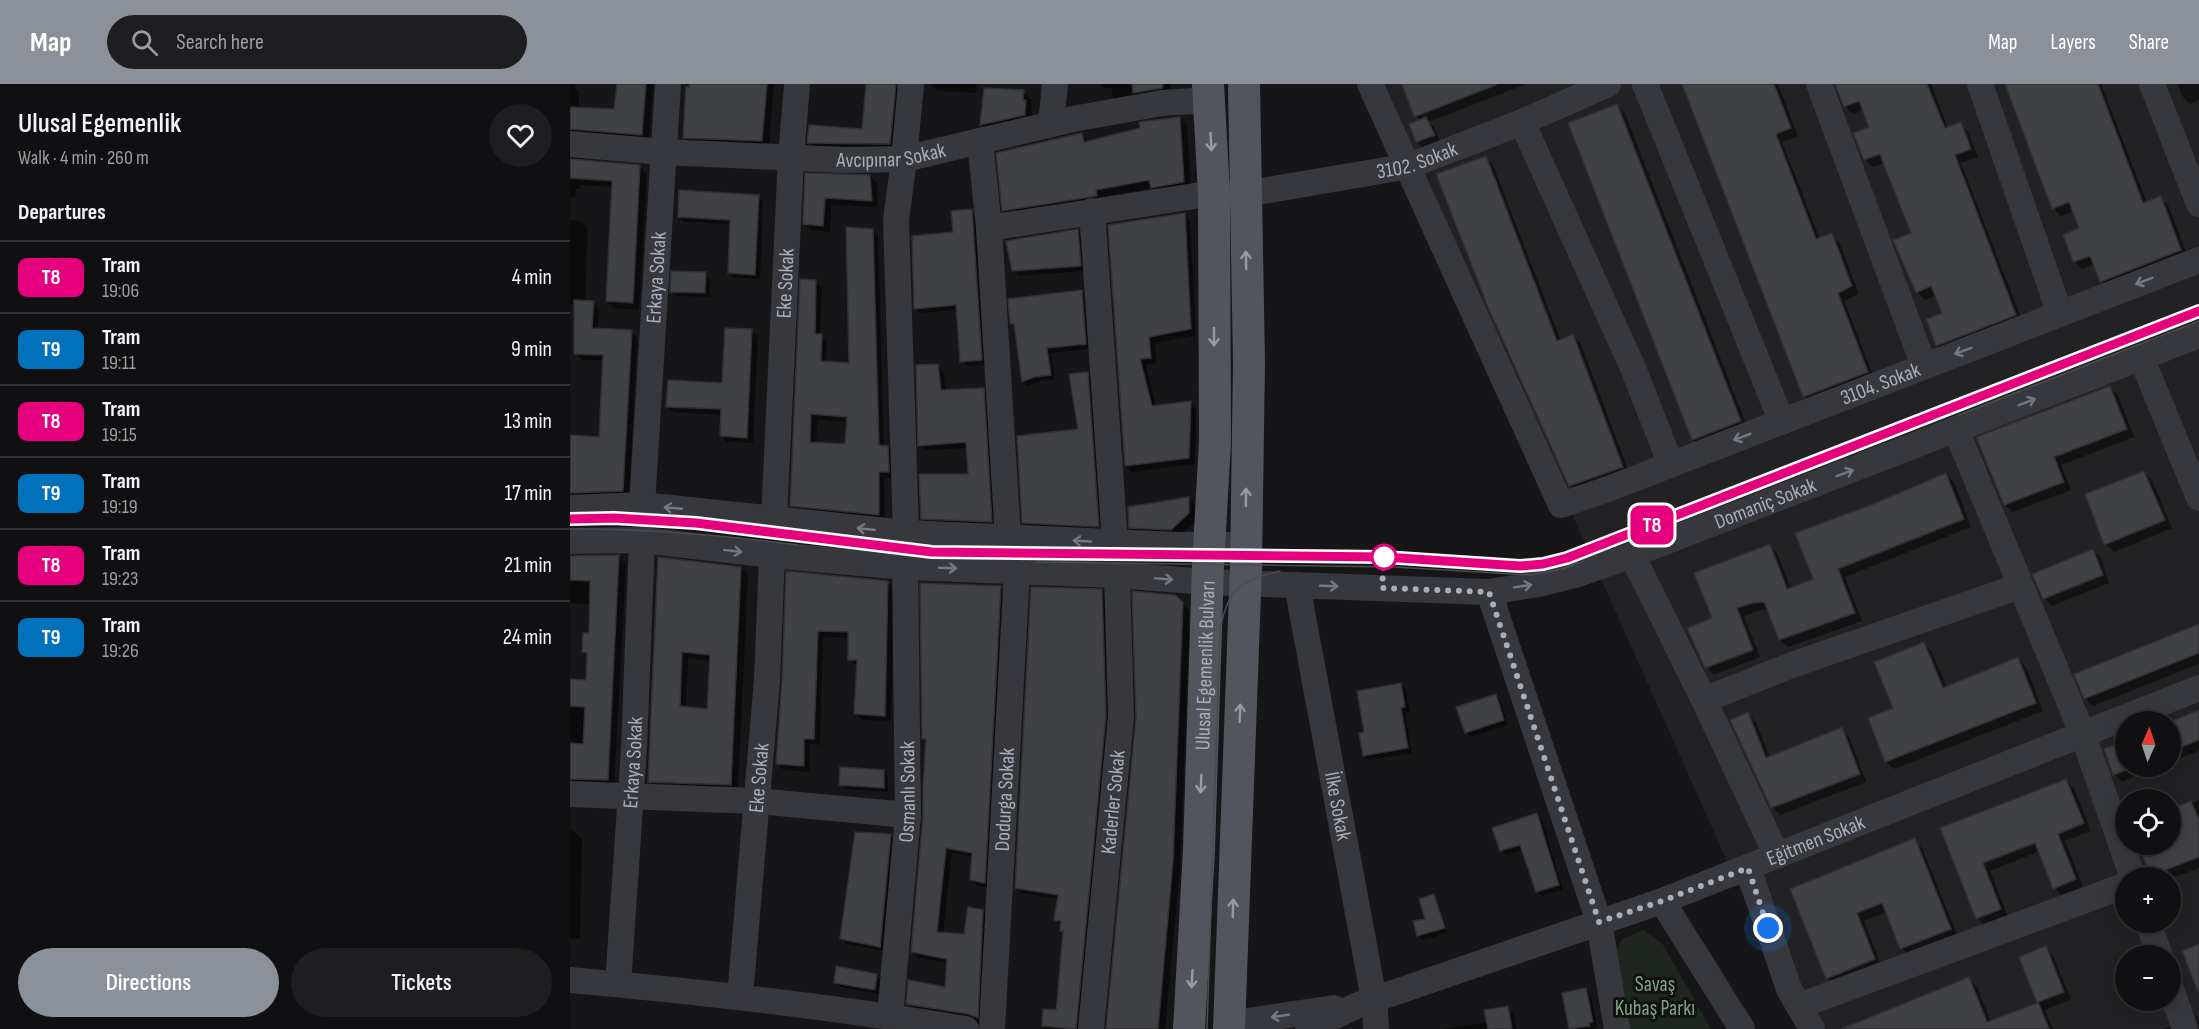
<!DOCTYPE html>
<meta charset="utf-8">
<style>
body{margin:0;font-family:"Sofia Sans Condensed",sans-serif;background:#1e1e20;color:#f1f3f6;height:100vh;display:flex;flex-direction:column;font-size:22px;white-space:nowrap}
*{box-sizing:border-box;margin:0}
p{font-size:20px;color:#9c9d9f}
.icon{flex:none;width:33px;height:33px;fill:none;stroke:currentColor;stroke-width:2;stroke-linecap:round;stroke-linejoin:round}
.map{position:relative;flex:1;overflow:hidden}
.panel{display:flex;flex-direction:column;background:#101012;width:570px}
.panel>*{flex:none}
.badge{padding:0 12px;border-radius:9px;font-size:21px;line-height:39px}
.needle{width:39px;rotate:3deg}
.controls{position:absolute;left:1545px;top:627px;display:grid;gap:12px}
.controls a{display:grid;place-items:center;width:66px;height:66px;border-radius:50%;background:#101012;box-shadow:0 3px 15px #0003,0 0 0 2px #303032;font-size:30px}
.you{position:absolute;width:30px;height:30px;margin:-15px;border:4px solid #fff;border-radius:50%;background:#1a73e8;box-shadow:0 0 0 9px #1a73e833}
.map>.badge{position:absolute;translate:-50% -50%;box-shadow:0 0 0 3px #fff}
h2{padding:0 18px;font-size:22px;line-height:54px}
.round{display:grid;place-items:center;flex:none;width:63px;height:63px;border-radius:32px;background:#1e1e20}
.head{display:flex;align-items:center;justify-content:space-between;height:102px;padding:0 18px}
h1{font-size:28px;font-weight:600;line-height:45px}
.button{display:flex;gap:12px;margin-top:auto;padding:12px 18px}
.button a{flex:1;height:69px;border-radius:36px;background:#8c9099;color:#fff;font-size:24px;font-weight:600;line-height:69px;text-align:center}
.button a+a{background:#1e1e20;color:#f1f3f6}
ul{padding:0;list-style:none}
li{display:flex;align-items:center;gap:18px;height:72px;padding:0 18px;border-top:2px solid #303032}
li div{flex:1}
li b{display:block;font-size:22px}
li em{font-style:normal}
li .badge{min-width:66px;font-weight:700;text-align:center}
header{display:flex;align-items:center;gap:36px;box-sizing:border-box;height:84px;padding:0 30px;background:#8c9099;color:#fff}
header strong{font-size:28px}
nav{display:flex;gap:33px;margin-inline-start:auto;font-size:21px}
.search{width:420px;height:54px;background:#1e1e20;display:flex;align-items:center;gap:15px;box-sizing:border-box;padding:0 21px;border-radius:33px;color:#9c9d9f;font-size:22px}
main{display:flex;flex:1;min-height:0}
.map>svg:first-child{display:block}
.built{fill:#222225;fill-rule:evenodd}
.green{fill:#1e261f}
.shadow{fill:#0007;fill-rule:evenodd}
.building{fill:#404145;stroke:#303034;stroke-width:1.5;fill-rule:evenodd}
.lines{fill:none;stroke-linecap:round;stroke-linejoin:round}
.minor{stroke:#37383d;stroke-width:26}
.major{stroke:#53555c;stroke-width:32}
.tram{stroke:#4a4c52;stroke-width:1.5}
.oneway{stroke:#979ba6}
.oneway2{stroke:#757881}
.line-casing{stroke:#fff;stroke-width:14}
.line{stroke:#e6007e;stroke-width:9}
.walk{stroke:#a8adb8;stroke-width:6;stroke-dasharray:0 10.8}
.stop-dot{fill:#fff;stroke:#e6007e;stroke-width:3}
.labels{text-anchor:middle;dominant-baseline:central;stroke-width:6;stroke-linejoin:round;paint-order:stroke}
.street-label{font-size:21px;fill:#a8adb8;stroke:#111113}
.park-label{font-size:21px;fill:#7fa381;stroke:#111113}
</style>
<header>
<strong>Map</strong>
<div class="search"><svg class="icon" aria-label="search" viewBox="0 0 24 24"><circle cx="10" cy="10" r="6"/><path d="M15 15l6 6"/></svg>Search here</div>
<nav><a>Map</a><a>Layers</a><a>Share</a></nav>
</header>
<main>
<section class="panel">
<div class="head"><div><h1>Ulusal Egemenlik</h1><p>Walk · 4 min · 260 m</p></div><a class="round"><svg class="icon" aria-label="heart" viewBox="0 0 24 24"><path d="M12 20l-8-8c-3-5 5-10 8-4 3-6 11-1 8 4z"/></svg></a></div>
<h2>Departures</h2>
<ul>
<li><span class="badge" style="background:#e6007e;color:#fff">T8</span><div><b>Tram</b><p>19:06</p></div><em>4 min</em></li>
<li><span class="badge" style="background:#0072bc;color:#fff">T9</span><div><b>Tram</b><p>19:11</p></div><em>9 min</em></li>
<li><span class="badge" style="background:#e6007e;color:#fff">T8</span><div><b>Tram</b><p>19:15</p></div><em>13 min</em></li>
<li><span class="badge" style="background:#0072bc;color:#fff">T9</span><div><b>Tram</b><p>19:19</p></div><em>17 min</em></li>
<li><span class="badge" style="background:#e6007e;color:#fff">T8</span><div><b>Tram</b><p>19:23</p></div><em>21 min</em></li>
<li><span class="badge" style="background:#0072bc;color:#fff">T9</span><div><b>Tram</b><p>19:26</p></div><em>24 min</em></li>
</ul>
<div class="button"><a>Directions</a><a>Tickets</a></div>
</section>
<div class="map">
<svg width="1629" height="945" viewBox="0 0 1629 945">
<rect width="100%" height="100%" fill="#161618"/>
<!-- built -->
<path class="built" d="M810,0H1629V931L1592,945H1232ZM1556,638H1600V682H1556ZM1556,716H1600V760H1556ZM1556,794H1600V838H1556ZM1556,872H1600V916H1556Z"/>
<!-- green -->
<path class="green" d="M1073,846L1092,859L1141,945H1058L1045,869L1052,855Z"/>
<!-- shadow -->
<g class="shadow">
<path d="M0,0H6L5,4L9,7V25L46,27L47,0H83L79,58L0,54Z"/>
<path d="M118,0H204L199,64L121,60L114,53Z"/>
<path d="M298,0H332L326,65L244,64L239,59L294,47Z"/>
<path d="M360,0H407L406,9L367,7Z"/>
<path d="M530,0H601L599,11L549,19L542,12V4H534Z"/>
<path d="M833,0H956L859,38L864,43L871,59L855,65L847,58L841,41L851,37L846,32Z"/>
<path d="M1113,0H1208L1228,52L1212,58L1250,155L1261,151L1269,158L1289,210L1274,217L1305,296L1242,320L1235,312Z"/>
<path d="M1266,0H1361L1378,44L1390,40L1398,48L1408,73L1391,79L1453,239L1375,269L1367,261L1374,230L1366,211L1355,216L1347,208L1342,150L1315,79L1303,83L1295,76L1285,50L1301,44L1294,25L1283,30L1275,22Z"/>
<path d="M1436,0H1531L1577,119L1590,114L1598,121L1618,173L1539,205L1532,197L1525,180L1512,185L1505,177L1511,145L1504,127L1491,132L1483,124Z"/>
<path d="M1608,0H1629V16L1620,20L1612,12Z"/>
<path d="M415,5L453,8L461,16L462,39L420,49L412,41Z"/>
<path d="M1047,21L1055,29L1178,345L1131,363L1123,356L1000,39Z"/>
<path d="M610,34L617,42L621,105L590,111L583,104L532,113L534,119L441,134L434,126L512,50L519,58Z"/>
<path d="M915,73L923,81L991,257L1003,252L1011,260L1060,391L1008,409L1000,402L919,222Z"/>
<path d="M0,76L69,82L77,90L69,226L44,224L37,217L43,103L10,101V105H6L5,114L0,113Z"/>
<path d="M237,91L300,92L307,99L308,123L261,121L260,148L241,146L234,139Z"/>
<path d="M188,112L193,117L190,195L164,194L159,189L162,140L114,138L109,133Z"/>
<path d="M401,127L406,132L416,281L397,282L392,277L388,226L350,229L345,224L384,149Z"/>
<path d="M614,130L620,136L626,251L585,259L587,279L576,281L586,323L620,318L626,324L625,380L562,388L556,382L540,142Z"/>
<path d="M0,136L11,137L18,143L15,218H23L29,224L28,246L61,248L67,254L59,412L0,418V353L30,355L34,276H12L6,270L5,221L0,220Z"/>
<path d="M302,146L308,152L314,363H318L324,369V394H314L315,436L227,427L221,421L245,198L252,204L250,251L257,258L256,279L281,281ZM247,336L278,338L277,361L246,360Z"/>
<path d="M508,147L513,152L515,187L449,192L444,187Z"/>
<path d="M135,190L140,195V213L107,212L102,207Z"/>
<path d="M512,208L517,213L520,265L481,269L485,295L470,297L458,302L453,297L446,245L441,240Z"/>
<path d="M182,247L188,253L183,359L157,358L151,352L153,331L103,328L97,322L153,300Z"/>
<path d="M367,281L373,287L376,307L413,305L419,311L427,443L358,440L352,434L400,391L398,364L355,366L350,361Z"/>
<path d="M518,290L523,295L534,447L459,444L454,438L509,346Z"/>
<path d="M1540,303L1548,311L1564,353L1491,381L1501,406L1443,428L1435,421Z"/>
<path d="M1574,388L1582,396L1602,444L1544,468L1536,460Z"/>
<path d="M1376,390L1384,398L1401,443L1275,493L1292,537L1218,563L1210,556L1199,525L1190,526L1174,532L1190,573L1144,591L1136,583L1144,535L1199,461L1207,469L1221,505L1245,496L1302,422Z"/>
<path d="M618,414L626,422V437L609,453L568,451L560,443Z"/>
<path d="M1523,466L1531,474L1539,499L1482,522L1474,514Z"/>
<path d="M0,473H49L56,480L44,703L0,705V597L17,598L18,573L13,568L20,550L21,522L18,520L0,519Z"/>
<path d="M90,475L171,484L178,491L168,707L87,704L79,697ZM118,574L141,577L139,626L116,624Z"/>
<path d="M218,489L317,498L324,504L321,637L292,636L286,630L288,582L279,575V554L253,553L250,661L240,660L239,688L214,686L207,680L213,597Z"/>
<path d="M430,503L437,509L420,804L408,802L402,796L404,773L382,769L373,850L395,851L413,827L419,833L413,939L344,925L338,919L377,904L379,879L348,874L342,868L354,732L358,659L354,654Z"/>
<path d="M532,507L537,512L541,638L512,945H476L473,942L487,927L495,849L491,841L486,836L489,815L452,809L446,803Z"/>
<path d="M605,512L619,526V553L610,785L595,945H537Z"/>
<path d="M1629,542V580L1523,622L1515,614Z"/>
<path d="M1354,560L1362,568L1377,604L1448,575L1456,583L1473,627L1324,685L1316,678L1299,634L1325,625Z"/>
<path d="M831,601L836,606L840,628L835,629L842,669L799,676L794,671L796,649Z"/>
<path d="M926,612L931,617L938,641L901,653L896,648Z"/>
<path d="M1629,628V667L1600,678V640Z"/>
<path d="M1178,630L1186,638L1200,674L1271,645L1279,653L1296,698L1210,731L1202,723Z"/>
<path d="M1556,682H1591L1552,698L1544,690Z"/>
<path d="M313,687L318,692V708L276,705L271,700Z"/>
<path d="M1496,697L1504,704L1521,747L1495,757L1513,803L1492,812L1484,804L1470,767L1420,787L1438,833L1415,842L1407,834L1372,745Z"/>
<path d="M1629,716V784L1600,795L1584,794L1570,760H1600V728Z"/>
<path d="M967,731L972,736L993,806L972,812L967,807L953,766L936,771L931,766Z"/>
<path d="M0,744L12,755L10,855H0Z"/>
<path d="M321,752L326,757L314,867L277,860L271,855Z"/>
<path d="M1344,756L1352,764L1388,853L1340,872L1332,864L1317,828L1294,837L1312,883L1265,902L1257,894L1221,806Z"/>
<path d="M863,812L867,816L878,849L853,856L848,852L857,836Z"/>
<path d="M1475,864L1483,872L1501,915L1475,926L1483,945H1277L1399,895L1407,903L1421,938L1469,919L1451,874Z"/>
<path d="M306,891L311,896L309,910L270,903L265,898Z"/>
<path d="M1016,906L1021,911L1027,943L1024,945H1000L993,910Z"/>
<path d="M937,924L944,931L947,945H874L918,938Z"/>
</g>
<!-- building -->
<g class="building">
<path d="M47,0H76L72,51L0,45V23L44,25Z"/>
<path d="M119,0H197L192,57L113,54L116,3H119Z"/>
<path d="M296,0H326L320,60L237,59L239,41L292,45Z"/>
<path d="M562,0H593L592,4L563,9Z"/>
<path d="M832,0H926V1L844,33Z"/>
<path d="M1112,0H1204L1221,44L1206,50L1246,155L1262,149L1282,202L1268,209L1298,288L1233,313Z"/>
<path d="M1265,0H1357L1375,44L1391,38L1401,65L1385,71L1446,231L1366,262L1356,235L1372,229L1361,202L1346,209L1323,156L1341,149L1315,84L1310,70L1294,76L1283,49L1299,43L1289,17L1274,23Z"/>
<path d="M1435,0H1528L1573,119L1591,112L1611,166L1530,198L1520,172L1503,178L1493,151L1509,144L1499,118L1482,125Z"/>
<path d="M414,4L454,6L453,16H456L455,31L410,41Z"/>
<path d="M1047,20L1171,337L1122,356L998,39Z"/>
<path d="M610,33L614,98L581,104L579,96L526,106L527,112L432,127L426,69L512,49L514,58L570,44L569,38Z"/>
<path d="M856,33L865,51L846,58L839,40Z"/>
<path d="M916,72L987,257L1003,250L1053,383L999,402L918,223L866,90Z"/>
<path d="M0,75L70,81L63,219L36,217L42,97L0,94Z"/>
<path d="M235,89L300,91L302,117L255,114L253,142L233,140Z"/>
<path d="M109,106L189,111L185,191L158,189L160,136L108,133Z"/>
<path d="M402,125L412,276L390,278L386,221L344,225L342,152L383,148L381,127Z"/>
<path d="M615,129L621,245L579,253L581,274L570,275L582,322L621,317L619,374L555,382L538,141Z"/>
<path d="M276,143L303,145L309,361L318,362L319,384V388H309V431L220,422L230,195L246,196L245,250H252L251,277L279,279ZM241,330L277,333L275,360L240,358Z"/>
<path d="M508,145L511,182L442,187L436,157Z"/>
<path d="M101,187L136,188L135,209L100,208Z"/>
<path d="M512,206L516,260L477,264L481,291L464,293L452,298L444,240H440L438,215Z"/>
<path d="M4,216L24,217L22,244L62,246L53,407L0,409V351L29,353L33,271L4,270Z"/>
<path d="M155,244L182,245L177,354L150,352L151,325L96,323L98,296L152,299Z"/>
<path d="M368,280L371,306L414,304L422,438L351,435L349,390H398L396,358L348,362L346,281Z"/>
<path d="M518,288L529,443L452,439L447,352L508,345L499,290Z"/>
<path d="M1540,302L1557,345L1484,373L1494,398L1434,421L1406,353Z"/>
<path d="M1574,387L1595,436L1534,461L1515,410Z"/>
<path d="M1376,389L1394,435L1268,485L1285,529L1209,556L1194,518L1182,519L1167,524L1183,566L1135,584L1117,544L1142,534L1124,489L1200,460L1217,505L1243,495L1225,449L1301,421Z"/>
<path d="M619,413V429L601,446L559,444L558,423Z"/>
<path d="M1523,465L1533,491L1473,515L1462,490Z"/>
<path d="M49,471L38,696L0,695V659L13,660L15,623L0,622V595L16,596L17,569L12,568L13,549H19L20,497L0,496V472Z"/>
<path d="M88,473L171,483L161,701L78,698ZM112,568L140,571L137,625L110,622Z"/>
<path d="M216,487L318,497L315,632L284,630L287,576H278V548L248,547L244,655H234V682L206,680L212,597Z"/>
<path d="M350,499L431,502L415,799L400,796L402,769L376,764L367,848L394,850L398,823L413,826L408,934L398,930L336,920L338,896L375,903L377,875L341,868L353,732V704L356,655H352Z"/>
<path d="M461,503L532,505L536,632L506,945L472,942L473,925L486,926L487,918L493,847H490L491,837L484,836L488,811L445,804Z"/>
<path d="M562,507L605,511L613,518L603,777L588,945H536L566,633Z"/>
<path d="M1629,540V569L1514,615L1504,590Z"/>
<path d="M1354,558L1373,604L1448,573L1466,619L1315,678L1298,634L1323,624L1304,578Z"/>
<path d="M831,599L835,623L831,624L838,664L793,672L789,649L794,648L787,607Z"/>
<path d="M926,610L934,636L895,649L886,623Z"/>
<path d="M1629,626V656L1600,668V638Z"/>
<path d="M1178,628L1196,674L1272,643L1290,690L1201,724L1160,636Z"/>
<path d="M1556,656V686L1543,691L1534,665Z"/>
<path d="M270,683L314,686V704L269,701Z"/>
<path d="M1496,695L1514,739L1488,750L1506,795L1483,805L1465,759L1413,779L1431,825L1406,835L1370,744Z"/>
<path d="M1621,717L1629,736V773L1580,792L1568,760H1600V726Z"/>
<path d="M967,729L989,801L966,808L950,761L930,767L922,744Z"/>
<path d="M285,748L321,750L310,863L270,855Z"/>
<path d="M1345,754L1381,845L1330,865L1312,819L1287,829L1305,875L1256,895L1220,805Z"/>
<path d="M864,810L875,844L847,852L843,837L855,835L849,815Z"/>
<path d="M1629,860V907L1628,908L1612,867Z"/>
<path d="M1476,862L1494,908L1468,918L1479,945H1271L1399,893L1417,938L1467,919L1449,873Z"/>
<path d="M266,882L307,890L305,906L264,899Z"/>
<path d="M1016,904L1023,938L1019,939L1020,942L999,945L992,909Z"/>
<path d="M938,922L942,945H918L914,926Z"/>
</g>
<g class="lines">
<!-- minor -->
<g class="minor">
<path id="s1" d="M800,0L991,421L1038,405L1629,176"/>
<path d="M1075,0L1212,338"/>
<path d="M1249,0L1354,282"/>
<path d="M1410,0L1490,230"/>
<path d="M1582,0L1629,120"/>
<path d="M952,38L1063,284L1101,381"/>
<path d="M481,40L485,0"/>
<path d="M410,57L419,144L438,454"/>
<path id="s2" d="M0,60L94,68L275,76L334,75L503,35L592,19L639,16"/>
<path d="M522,127L545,459"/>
<path id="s3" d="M419,144L644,109L675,110L839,82L952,38L1038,0"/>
<path d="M1571,273L1629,414"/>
<path d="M1386,346L1513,651L1563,794"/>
<path id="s4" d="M72,421L98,0"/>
<path d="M0,424L72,421L336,449L607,461H675"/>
<path id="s5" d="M204,435L221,73L227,0"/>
<path d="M336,449L326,136L334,75L341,0"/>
<path id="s6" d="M0,457L72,456L202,471L335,483L547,491L637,498L919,508L969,500L1005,491L1051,475L1629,251"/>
<path d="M1062,471L1134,616"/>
<path id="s7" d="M727,501L804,915L806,945"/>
<path d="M919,508L1029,838L1047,945"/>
<path d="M0,710L187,717L338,731"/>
<path d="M1207,772L1134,616L1222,581L1450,502"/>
<path d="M1178,784L1219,905L1242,945"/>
<path d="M1092,817L1172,945"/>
<path d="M1578,838L1590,872"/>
<path d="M0,896C133,908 265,923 396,945"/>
<path id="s8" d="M48,900L64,664L72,456"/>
<path d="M1600,902L1615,945"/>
<path id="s9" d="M170,913L197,596L202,471"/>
<path d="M1229,922L1556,801"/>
<path id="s10" d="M320,932L338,731L335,483"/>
<path d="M659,940L764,924"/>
<path id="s11" d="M422,945L447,486"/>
<path id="s12" d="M521,945L551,632L547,491"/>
<path id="s13" d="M738,945L788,921L1092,817L1629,604"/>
</g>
<!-- major -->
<g class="major">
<path id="s14" d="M619,945L629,766L638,482L645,358L644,109L638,0"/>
<path d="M659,945L676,482L679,278L674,0"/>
</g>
<!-- tram -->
<g class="tram">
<path d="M1389,331L1629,237"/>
<path d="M0,435L43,434L126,439L362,468L814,473L950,482L973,480L997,474L1629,227"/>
<path d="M0,445C77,444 152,451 228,461"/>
<path d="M467,478L824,483L961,491L993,485L1008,479"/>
<path d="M637,945L650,545C659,503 670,497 710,487"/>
</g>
</g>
<!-- one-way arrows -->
<defs><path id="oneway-shaft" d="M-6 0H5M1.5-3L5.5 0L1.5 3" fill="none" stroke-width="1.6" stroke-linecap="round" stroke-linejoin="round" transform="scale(1.5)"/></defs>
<g class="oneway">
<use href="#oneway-shaft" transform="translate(641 58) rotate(87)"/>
<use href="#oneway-shaft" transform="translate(676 176) rotate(-91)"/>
<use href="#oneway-shaft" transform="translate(644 253) rotate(90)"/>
<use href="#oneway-shaft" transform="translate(676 413) rotate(-89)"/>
<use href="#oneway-shaft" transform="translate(670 629) rotate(-88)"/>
<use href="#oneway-shaft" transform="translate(631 700) rotate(92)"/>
<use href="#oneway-shaft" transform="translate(663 824) rotate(-88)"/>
<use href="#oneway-shaft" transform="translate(622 895) rotate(93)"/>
</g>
<g class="oneway2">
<use href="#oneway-shaft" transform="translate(1574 197) rotate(159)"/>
<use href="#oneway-shaft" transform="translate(1393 267) rotate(159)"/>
<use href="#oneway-shaft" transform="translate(1457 318) rotate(-22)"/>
<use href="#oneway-shaft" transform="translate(1172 353) rotate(159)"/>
<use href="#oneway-shaft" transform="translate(1275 389) rotate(-21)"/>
<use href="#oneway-shaft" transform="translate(103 424) rotate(-175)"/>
<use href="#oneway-shaft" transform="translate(296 445) rotate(-174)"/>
<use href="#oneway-shaft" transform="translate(512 457) rotate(-177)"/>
<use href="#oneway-shaft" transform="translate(163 467) rotate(7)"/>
<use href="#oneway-shaft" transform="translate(378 484) rotate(2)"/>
<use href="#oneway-shaft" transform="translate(594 495) rotate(4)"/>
<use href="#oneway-shaft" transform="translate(759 502) rotate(2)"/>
<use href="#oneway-shaft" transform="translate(953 502) rotate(-9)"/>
<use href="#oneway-shaft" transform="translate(710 932) rotate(172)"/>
</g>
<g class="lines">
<!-- line casing -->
<g class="line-casing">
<path id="line" d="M0,435L44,434L126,439L362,468L814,473L950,482L973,480L997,474L1629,227"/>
</g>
<!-- line -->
<use href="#line" class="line"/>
<!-- walk -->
<path class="walk" d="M814,473L812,504L919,508L1029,838L1092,817L1178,784L1198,844"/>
</g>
<!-- markers -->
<circle class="stop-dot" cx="814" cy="473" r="12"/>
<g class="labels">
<!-- street labels -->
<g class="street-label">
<text stroke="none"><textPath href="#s2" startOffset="322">Avcıpınar Sokak</textPath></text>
<text stroke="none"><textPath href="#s3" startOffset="434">3102. Sokak</textPath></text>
<text stroke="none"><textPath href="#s4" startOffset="228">Erkaya Sokak</textPath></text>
<text stroke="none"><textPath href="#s5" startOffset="236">Eke Sokak</textPath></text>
<text stroke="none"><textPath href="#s1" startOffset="804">3104. Sokak</textPath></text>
<text stroke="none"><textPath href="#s6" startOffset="1212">Domaniç Sokak</textPath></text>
<text stroke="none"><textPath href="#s14" startOffset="364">Ulusal Egemenlik Bulvarı</textPath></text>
<text stroke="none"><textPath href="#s8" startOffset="222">Erkaya Sokak</textPath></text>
<text stroke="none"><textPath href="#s9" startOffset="220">Eke Sokak</textPath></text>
<text stroke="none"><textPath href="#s10" startOffset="225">Osmanlı Sokak</textPath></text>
<text stroke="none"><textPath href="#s11" startOffset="230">Dodurga Sokak</textPath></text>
<text stroke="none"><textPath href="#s12" startOffset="228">Kaderler Sokak</textPath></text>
<text stroke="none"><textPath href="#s7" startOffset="225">İlke Sokak</textPath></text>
<text stroke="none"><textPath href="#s13" startOffset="542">Eğitmen Sokak</textPath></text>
</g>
<!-- park labels -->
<g class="park-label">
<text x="1085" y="900">Savaş<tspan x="1085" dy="24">Kubaş Parkı</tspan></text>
</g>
</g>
</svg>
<div class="controls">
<a><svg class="needle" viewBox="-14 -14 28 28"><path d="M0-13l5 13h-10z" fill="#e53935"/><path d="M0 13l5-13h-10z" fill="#9c9d9f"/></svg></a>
<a><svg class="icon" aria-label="locate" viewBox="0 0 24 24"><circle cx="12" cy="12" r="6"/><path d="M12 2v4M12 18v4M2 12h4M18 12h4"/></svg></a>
<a>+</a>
<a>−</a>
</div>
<div class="you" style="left:1198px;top:844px"></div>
<b class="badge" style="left:1082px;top:441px;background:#e6007e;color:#fff">T8</b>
</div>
</main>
